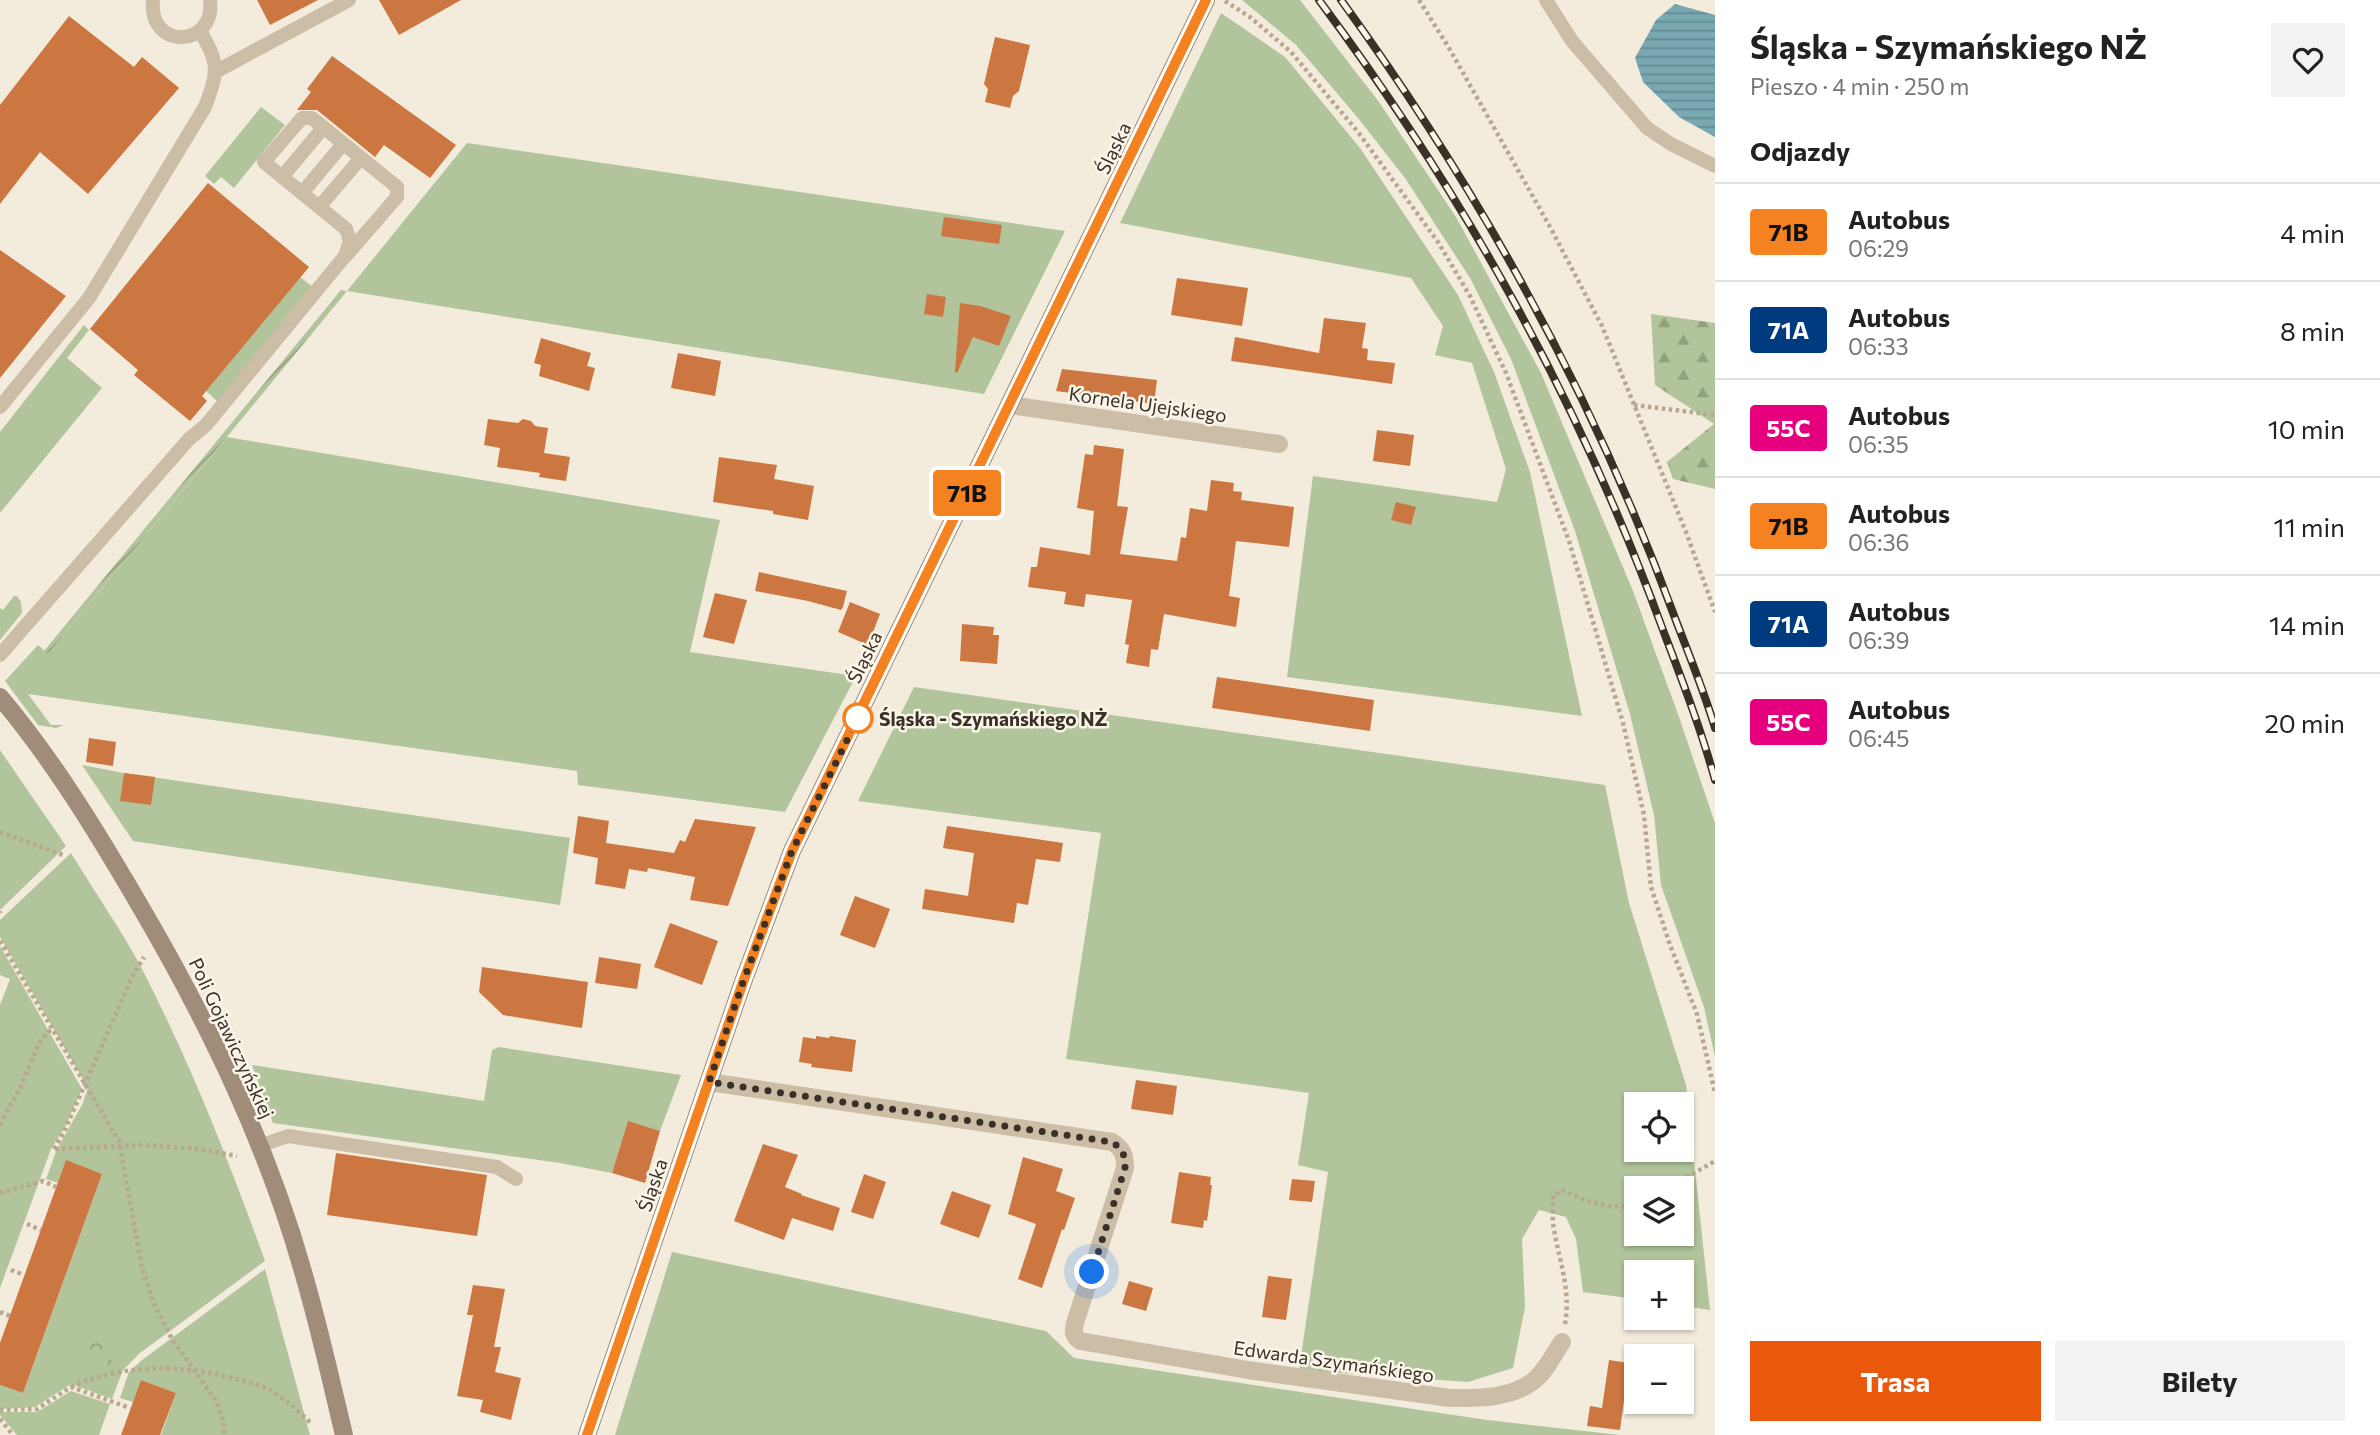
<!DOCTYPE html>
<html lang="pl">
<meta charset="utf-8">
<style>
body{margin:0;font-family:Commissioner,sans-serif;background:#f2f2f2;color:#222;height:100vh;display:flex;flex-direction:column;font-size:26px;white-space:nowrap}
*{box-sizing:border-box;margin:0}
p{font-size:23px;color:#767676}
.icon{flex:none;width:38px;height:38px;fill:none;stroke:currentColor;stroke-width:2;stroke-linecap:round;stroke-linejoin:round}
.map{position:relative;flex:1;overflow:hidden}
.sheet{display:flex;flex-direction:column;background:#fff;width:665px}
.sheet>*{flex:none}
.badge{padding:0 14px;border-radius:5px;font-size:24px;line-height:46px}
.controls{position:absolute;left:1624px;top:1092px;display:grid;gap:14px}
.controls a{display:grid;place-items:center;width:70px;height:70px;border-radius:0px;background:#fff;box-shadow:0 2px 5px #0004;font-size:35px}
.you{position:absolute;width:35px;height:35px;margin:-18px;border:5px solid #fff;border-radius:50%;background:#1a73e8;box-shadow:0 0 0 10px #1a73e833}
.map>.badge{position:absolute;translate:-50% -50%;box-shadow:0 0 0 4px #fff}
h2{padding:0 35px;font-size:26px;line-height:63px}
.round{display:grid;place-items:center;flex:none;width:74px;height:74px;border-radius:0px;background:#f2f2f2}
.headline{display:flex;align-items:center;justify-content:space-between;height:119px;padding:0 35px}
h1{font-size:33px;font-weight:700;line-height:52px}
.action{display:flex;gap:14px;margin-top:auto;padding:14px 35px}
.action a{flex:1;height:80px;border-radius:0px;background:#ea580c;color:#fff;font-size:28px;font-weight:700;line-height:80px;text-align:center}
.action a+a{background:#f2f2f2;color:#222}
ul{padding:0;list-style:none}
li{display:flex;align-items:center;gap:21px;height:98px;padding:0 35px;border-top:2px solid #e0e0e0}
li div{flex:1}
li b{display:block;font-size:26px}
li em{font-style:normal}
li .badge{min-width:77px;font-weight:700;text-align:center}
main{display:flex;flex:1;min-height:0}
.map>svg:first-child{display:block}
.grass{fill:#b1c49b;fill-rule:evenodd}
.forest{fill:url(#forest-firs)}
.park{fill:url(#park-crowns)}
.garden{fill:url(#garden-furrows)}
.water{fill:url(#water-rules)}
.building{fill:#cc7642}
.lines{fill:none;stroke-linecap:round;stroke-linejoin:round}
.path{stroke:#b8a791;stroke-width:4.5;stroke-dasharray:3.5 3.5;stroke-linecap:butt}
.lane{stroke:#ccbda7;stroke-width:14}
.street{stroke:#ccbda7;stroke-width:18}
.secondary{stroke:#a08c78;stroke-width:18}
.rail-casing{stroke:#393028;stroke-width:8}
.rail{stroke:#fbf5e9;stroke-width:5;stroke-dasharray:16;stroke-linecap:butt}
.line-casing{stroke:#fff;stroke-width:16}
.line{stroke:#f58220;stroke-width:10}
.walk{stroke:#393028;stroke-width:7;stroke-dasharray:0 12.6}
.stop-dot{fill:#fff;stroke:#f58220;stroke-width:3.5}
.labels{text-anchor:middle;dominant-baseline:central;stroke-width:5;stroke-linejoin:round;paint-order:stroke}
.street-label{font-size:19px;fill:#393028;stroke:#fbf5e9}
.stop-label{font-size:19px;font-weight:bold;fill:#393028;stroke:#fbf5e9;text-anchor:start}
</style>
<main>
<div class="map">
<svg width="1715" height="1435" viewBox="0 0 1715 1435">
<defs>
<pattern id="forest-firs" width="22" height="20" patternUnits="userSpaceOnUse" patternTransform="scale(1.75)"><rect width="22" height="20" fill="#b1c49b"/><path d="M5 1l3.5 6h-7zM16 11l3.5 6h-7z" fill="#91a07e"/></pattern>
<pattern id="park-crowns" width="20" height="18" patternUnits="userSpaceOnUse" patternTransform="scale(1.75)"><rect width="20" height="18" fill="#b1c49b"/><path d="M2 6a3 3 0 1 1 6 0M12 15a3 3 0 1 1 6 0" fill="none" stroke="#91a07e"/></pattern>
<pattern id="garden-furrows" width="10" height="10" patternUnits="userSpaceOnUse" patternTransform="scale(1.75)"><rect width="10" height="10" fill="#b1c49b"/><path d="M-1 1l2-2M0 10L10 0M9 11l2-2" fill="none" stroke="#91a07e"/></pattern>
<pattern id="water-rules" width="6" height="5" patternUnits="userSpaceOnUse" patternTransform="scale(1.75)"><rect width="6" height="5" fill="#7aa8b2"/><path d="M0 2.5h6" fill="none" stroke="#658991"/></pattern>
</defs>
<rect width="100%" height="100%" fill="#f3ecdc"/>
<!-- grass -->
<g class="grass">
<path d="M1242,0H1300L1379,102L1456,217L1541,373L1633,591L1679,717L1715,823V1057L1704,1007L1661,885L1654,815L1630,714L1575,531L1511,359L1470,278L1405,178L1358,118L1296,45Z"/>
<path d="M1221,13L1285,57L1360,148L1458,295L1494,372L1530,472L1582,716L1287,677L1313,476L1497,502L1506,469L1472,363L1435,355L1443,326L1411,278L1120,223Z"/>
<path d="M261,107L285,125L234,188L221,177L214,184L205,176Z"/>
<path d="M467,143L1065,231L984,394L347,291Z"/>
<path d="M300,277L313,287L218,402L206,391Z"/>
<path d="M84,325L89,330L67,358L102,388L0,513V432Z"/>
<path d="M227,437L720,520L690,652L856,676L785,812L578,785L577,771L28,694L51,725H64L56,728L38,725L5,681L38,645L48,654Z"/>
<path d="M14,596H17L21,602L22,613L0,640V608L3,610Z"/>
<path d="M914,687L1605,785L1629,903L1686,1085L1710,1310L1682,1306V1272H1636V1299L1583,1292L1576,1239L1566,1217L1539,1210L1522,1239L1525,1307L1513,1368L1468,1382L1299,1370L1328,1172L1298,1165L1309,1093L1066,1059L1101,833L858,801ZM1636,1104H1682V1150H1636ZM1636,1188H1682V1234H1636Z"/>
<path d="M0,750L66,846L0,910Z"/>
<path d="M82,765L124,773L570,838L560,905L133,841Z"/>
<path d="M71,853C94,891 120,928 141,967C190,1062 229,1161 265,1261L140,1353L123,1370L112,1399L71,1384L35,1407L0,1409V1385L23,1393L102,1174L66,1161L58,1183L46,1179L57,1149L82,1105L88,1088L0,937V920Z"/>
<path d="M0,946L82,1089L65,1127L51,1149L0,1288V1005L10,979L0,975Z"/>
<path d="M499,1047L681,1075L660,1131L628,1122L612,1173L560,1163L273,1123L252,1065L484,1101L492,1050Z"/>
<path d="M672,1252L1046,1331L1074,1358L1487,1420L1620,1435H615Z"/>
<path d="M265,1269L310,1435H161L176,1393L141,1380L133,1402L120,1398L129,1372L142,1360Z"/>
<path d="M71,1391L110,1404L99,1435H17L0,1415V1412H37Z"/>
</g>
<!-- forest -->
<path class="forest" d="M1651,314L1715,323V489L1673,479L1667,462L1714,424L1655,385Z"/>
<!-- park -->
<path class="park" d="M93,1325L122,1340L107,1370L77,1355Z"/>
<!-- garden -->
<path class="garden" d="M341,290L347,291L48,654L44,651Z"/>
<!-- water -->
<path class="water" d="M1675,4L1715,15V137L1679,117L1643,82L1635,58L1656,20Z"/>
<!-- building -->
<g class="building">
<path d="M257,0H318L270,25Z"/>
<path d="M379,0H461L399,35Z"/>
<path d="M69,16L134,67L142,57L179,88L88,194L40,152L0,204V105Z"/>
<path d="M995,37L1030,45L1019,91L1013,96L1010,108L985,102L988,89L984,84Z"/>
<path d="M332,56L456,145L430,178L384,145L375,157L317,110H297L311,92L307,89Z"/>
<path d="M208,183L309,267L202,396L207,401L190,421L134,375L138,370L90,329Z"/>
<path d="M944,217L1002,225L999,244L941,236Z"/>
<path d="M0,250L66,296L0,378Z"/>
<path d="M1177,278L1248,288L1242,326L1171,315Z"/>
<path d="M927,294L946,297L943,317L924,314Z"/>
<path d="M960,303L980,306L1011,316L999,346L973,337L957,373L955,372Z"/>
<path d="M1324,318L1366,323L1362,348L1368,349L1367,360L1395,363L1392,384L1231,361L1235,337L1319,353Z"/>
<path d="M541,338L591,353L587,366L595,368L589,391L539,376L541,365L534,363Z"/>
<path d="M678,353L721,361L715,396L671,388Z"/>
<path d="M1062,369L1157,380L1154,404L1056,391Z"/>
<path d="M488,419L518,423L523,419L531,421L535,426L548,428L544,453L570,457L566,481L539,477L540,473L497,467L500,448L484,445Z"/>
<path d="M1377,430L1414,435L1410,466L1373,461Z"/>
<path d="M1094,445L1124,449L1117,506L1128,507L1120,554L1177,561L1181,537L1186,538L1190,508L1207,511L1211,480L1234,483L1233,491L1242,492L1241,500L1294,507L1289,547L1236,541L1229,596L1240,598L1236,627L1164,614L1158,650L1151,649L1149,667L1126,663L1129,645L1125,644L1132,600L1086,594L1084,607L1064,604L1066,592L1028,587L1031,567H1037L1040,547L1090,555L1094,511L1077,508L1085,454L1093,455Z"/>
<path d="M719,457L777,465L774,479L814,486L808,520L773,514V511L713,502Z"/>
<path d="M1396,502L1416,507L1411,525L1391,520Z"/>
<path d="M759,572L847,591L843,607L841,610L808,601L755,591Z"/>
<path d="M715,593L747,600L734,644L703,637Z"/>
<path d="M850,602L880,614L868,645L838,632Z"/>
<path d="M962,624L994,627L993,635H999L997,664L960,661Z"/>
<path d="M1217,677L1374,700L1370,731L1212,708Z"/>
<path d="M89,738L116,742L113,766L86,762Z"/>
<path d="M124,773L155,777L151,805L120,801Z"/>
<path d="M578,816L609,821L606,843L674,853L680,840L685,842L695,819L756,827L728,906L690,900L695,877L648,868L647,872L629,869L625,889L595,884L598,858L573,853Z"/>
<path d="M947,826L1063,843L1060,862L1036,859L1028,905L1017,903L1014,923L922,909L925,889L968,896L974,853L943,848Z"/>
<path d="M855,896L890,909L875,948L840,935Z"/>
<path d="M670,923L718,941L702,985L654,967Z"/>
<path d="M599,957L641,964L637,989L595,983Z"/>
<path d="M482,967L588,982L582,1028L503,1015L479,992Z"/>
<path d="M816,1036L829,1038L830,1036L856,1040L852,1072L811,1067L812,1064L799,1062L803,1037L816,1039Z"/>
<path d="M1136,1080L1177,1086L1173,1115L1131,1109Z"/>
<path d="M628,1121L660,1131L645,1183L612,1173Z"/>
<path d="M763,1144L798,1155L785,1187L802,1194L801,1195L840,1208L833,1231L792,1218L784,1240L734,1221Z"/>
<path d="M336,1153L487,1175L477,1236L327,1215Z"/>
<path d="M1023,1157L1063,1169L1056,1191L1075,1198L1064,1230L1062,1229L1042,1288L1018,1279L1036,1224L1008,1214Z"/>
<path d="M66,1160L102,1174L23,1393L0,1385V1343Z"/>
<path d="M1179,1172L1211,1177L1210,1185H1212L1207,1221L1204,1220L1203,1228L1171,1223Z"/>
<path d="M864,1174L886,1182L873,1219L851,1212Z"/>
<path d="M1292,1179L1315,1181L1312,1202L1289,1200Z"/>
<path d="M952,1191L991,1205L979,1238L940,1224Z"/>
<path d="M1268,1276L1292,1279L1286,1320L1262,1317Z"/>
<path d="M1129,1281L1153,1288L1146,1311L1122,1304Z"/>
<path d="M473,1285L505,1289L494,1347H501L495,1372L521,1378L511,1420L480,1412L483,1400L457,1396L473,1315H467Z"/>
<path d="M1609,1360L1629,1363L1620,1430L1587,1426L1590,1406L1602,1408Z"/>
<path d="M141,1380L176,1393L160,1435H121Z"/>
</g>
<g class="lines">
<!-- path -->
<g class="path">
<path d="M1419,0L1449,48L1549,225L1602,326L1686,532L1715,612"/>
<path d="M1225,1L1250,17L1291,52L1358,132L1438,242L1470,296L1506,373L1569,541L1623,723L1644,815L1651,887L1670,945L1697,1014L1715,1093"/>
<path d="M1634,405L1715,415"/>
<path d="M0,832L63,855"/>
<path d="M0,911V913"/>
<path d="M0,941L119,1141L142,1268L154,1303L172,1339L217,1402L224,1423V1435"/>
<path d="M0,1125L21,1086L39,1043L52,1028"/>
<path d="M54,1149L64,1132L133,975L144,957"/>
<path d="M55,1149L143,1145L199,1149L237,1156"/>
<path d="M1668,1188L1715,1161"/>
<path d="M0,1193L43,1181L56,1187"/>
<path d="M27,1224L41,1230"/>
<path d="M11,1270L24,1275"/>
<path d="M0,1312L10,1316"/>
<path d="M1565,1324C1571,1291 1560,1263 1554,1230C1552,1219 1553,1207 1553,1196L1561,1190C1586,1200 1609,1212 1636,1204"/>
<path d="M71,1387C123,1363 185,1364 239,1380C249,1383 261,1385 270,1390C285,1399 299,1412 312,1424"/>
<path d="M0,1410L37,1409L71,1387L130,1408"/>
<path d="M0,1419L13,1435"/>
</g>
<!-- lane -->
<g class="lane">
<path d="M153,0C148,51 216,48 210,0"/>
<path d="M1546,0L1572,41L1647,128L1671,144L1715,166"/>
<path d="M215,72L349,0"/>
<path d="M282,177L323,128"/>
<path d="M302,193L343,144"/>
<path d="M319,207L361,158"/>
<path d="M0,407L89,298L205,107C218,72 220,64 200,31"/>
<path d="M0,655L189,439L206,425L345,256L350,241L346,229L264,162L302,118H312L397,187V197L344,258"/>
<path d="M259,1146L288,1136L497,1167L516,1179"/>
</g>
<!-- street -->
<g class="street">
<path d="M1010,405L1279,444"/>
<path d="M709,1082L1112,1142C1123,1149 1125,1155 1125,1168L1075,1323C1073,1331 1073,1336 1080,1341L1248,1370L1450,1398C1477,1398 1509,1399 1532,1382C1545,1373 1553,1355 1562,1342"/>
</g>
<!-- secondary -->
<g class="secondary">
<path d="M0,697C53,760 95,829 136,899C208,1021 270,1149 307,1286C321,1335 332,1385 344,1435"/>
<path d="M587,1435L743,982L792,851L1206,0"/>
</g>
<!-- rail casing -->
<g class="rail-casing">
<g id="rail">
<path d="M1319,0C1465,196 1579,400 1663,630C1682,680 1701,729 1715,780"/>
<path d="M1341,0C1480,191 1594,397 1675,618C1689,655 1704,691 1715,728"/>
</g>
</g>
<!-- rail -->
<use href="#rail" class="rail"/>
</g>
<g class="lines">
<!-- line casing -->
<g class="line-casing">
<path id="line" d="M587,1435L743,982L792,851L1206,0"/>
</g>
<!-- line -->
<use href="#line" class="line"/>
<!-- walk -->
<path class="walk" d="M858,718L792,851L743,982L709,1082L1112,1142C1123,1149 1125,1155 1125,1168L1092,1272"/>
</g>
<!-- markers -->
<circle class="stop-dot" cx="858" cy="718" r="14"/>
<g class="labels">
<!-- street labels -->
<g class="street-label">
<text transform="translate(1113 148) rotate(-64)">Śląska</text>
<text transform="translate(1148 404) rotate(8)">Kornela Ujejskiego</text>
<text transform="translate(864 657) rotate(-64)">Śląska</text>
<text transform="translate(232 1038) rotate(65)">Poli Gojawiczyńskiej</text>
<text transform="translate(652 1185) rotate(-71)">Śląska</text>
<text transform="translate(1334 1361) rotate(8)">Edwarda Szymańskiego</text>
</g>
<!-- stop labels -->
<g class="stop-label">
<text x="879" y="718">Śląska - Szymańskiego NŻ</text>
</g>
</g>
</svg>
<div class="controls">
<a><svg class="icon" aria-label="locate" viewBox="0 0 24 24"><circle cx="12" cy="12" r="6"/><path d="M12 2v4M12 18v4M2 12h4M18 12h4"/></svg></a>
<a><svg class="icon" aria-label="layers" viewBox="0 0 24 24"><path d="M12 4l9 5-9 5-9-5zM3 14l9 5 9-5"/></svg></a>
<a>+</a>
<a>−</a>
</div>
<div class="you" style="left:1092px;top:1272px"></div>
<b class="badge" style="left:967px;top:493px;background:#f58220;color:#111">71B</b>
</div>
<section class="sheet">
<div class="headline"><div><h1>Śląska - Szymańskiego NŻ</h1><p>Pieszo · 4 min · 250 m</p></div><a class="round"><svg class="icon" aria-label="heart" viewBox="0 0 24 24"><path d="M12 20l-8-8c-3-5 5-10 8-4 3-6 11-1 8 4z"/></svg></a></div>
<h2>Odjazdy</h2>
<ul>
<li><span class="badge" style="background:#f58220;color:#111">71B</span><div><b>Autobus</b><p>06:29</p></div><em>4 min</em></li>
<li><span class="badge" style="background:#003b80;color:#fff">71A</span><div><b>Autobus</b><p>06:33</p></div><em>8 min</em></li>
<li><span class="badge" style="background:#e6007e;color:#fff">55C</span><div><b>Autobus</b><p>06:35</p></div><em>10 min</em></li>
<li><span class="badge" style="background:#f58220;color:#111">71B</span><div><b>Autobus</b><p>06:36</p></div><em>11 min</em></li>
<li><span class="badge" style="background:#003b80;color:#fff">71A</span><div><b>Autobus</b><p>06:39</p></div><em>14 min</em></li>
<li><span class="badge" style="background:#e6007e;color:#fff">55C</span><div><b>Autobus</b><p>06:45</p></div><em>20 min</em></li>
</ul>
<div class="action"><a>Trasa</a><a>Bilety</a></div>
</section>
</main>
